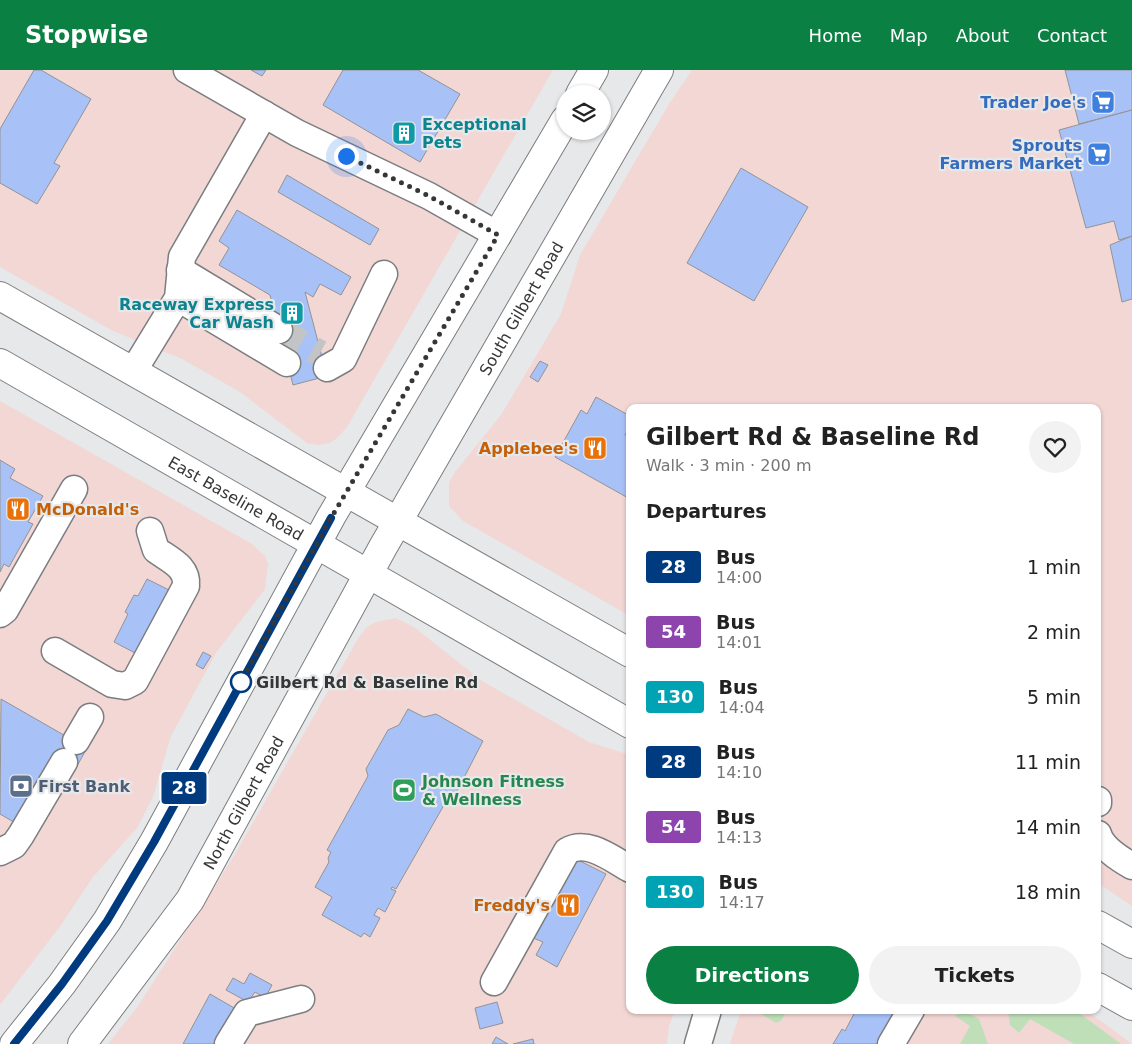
<!DOCTYPE html>
<meta charset="utf-8">
<style>
body{margin:0;font-family:"DejaVu Sans",sans-serif;background:#f2f2f2;color:#222;height:100vh;display:flex;flex-direction:column;font-size:19px;white-space:nowrap}
*{box-sizing:border-box;margin:0}
p{font-size:16px;color:#767676}
.icon{flex:none;width:28px;height:28px;fill:none;stroke:currentColor;stroke-width:2;stroke-linecap:round;stroke-linejoin:round}
.map{position:relative;flex:1;overflow:hidden}
.sheet{position:absolute;left:626px;top:334px;width:475px;height:610px;display:flex;flex-direction:column;background:#fff;border-radius:10px;box-shadow:0 1px 4px #0004}
.sheet>*{flex:none}
.badge{padding:0 10px;border-radius:4px;font-size:18px;line-height:32px}
.controls{position:absolute;left:556px;top:15px;display:grid;gap:10px}
.controls a{display:grid;place-items:center;width:55px;height:55px;border-radius:50%;background:#fff;box-shadow:0 1px 4px #0004;font-size:25px}
.you{position:absolute;width:25px;height:25px;margin:-12px;border:4px solid #fff;border-radius:50%;background:#1a73e8;box-shadow:0 0 0 8px #1a73e833}
.map>.badge{position:absolute;translate:-50% -50%;box-shadow:0 0 0 2px #fff}
h2{padding:0 20px;font-size:19px;line-height:45px}
.round{display:grid;place-items:center;flex:none;width:52px;height:52px;border-radius:26px;background:#f2f2f2}
.summary{display:flex;align-items:center;justify-content:space-between;height:85px;padding:0 20px}
h1{font-size:24px;font-weight:600;line-height:38px}
.button{display:flex;gap:10px;margin-top:auto;padding:10px 20px}
.button a{flex:1;height:58px;border-radius:30px;background:#0b8043;color:#fff;font-size:20px;font-weight:600;line-height:58px;text-align:center}
.button a+a{background:#f2f2f2;color:#222}
ul{padding:0;list-style:none}
li{display:flex;align-items:center;gap:15px;height:65px;padding:0 20px}
li div{flex:1}
li b{display:block;font-size:19px}
li em{font-style:normal}
li .badge{min-width:55px;font-weight:700;text-align:center}
header{display:flex;align-items:center;gap:30px;box-sizing:border-box;height:70px;padding:0 25px;background:#0b8043;color:#fff}
header strong{font-size:24px}
nav{display:flex;gap:28px;margin-inline-start:auto;font-size:18px}
.map>svg:first-child{display:block}
.commercial{fill:#f2d7d5}
.green{fill:#bfdfb9}
.building{fill:#a8c2f7;stroke:#939395}
.lines{fill:none;stroke-linecap:round;stroke-linejoin:round}
.minor-tunnel{stroke:#c3c4c6;stroke-width:26;stroke-dasharray:26 13;stroke-linecap:butt}
.minor-casing{stroke:#7c7d7f;stroke-width:29}
.major-casing{stroke:#7c7d7f;stroke-width:30}
.minor{stroke:#fff;stroke-width:26}
.major{stroke:#fff;stroke-width:28}
.line-casing{stroke:#fff;stroke-width:11}
.line{stroke:#003b80;stroke-width:8}
.walk{stroke:#353636;stroke-width:5;stroke-dasharray:0 9}
.stop-dot{fill:#fff;stroke:#003b80;stroke-width:2.5}
.labels{text-anchor:middle;dominant-baseline:central;stroke-width:4.5;stroke-linejoin:round;paint-order:stroke}
.shop-label{font-size:16px;font-weight:bold;fill:#366cbe;stroke:#e7e8ea;text-anchor:end}
.culture-label{font-size:16px;font-weight:bold;fill:#0d838f;stroke:#e7e8ea;text-anchor:start}
.street-label{font-size:16px;fill:#353636;stroke:#e7e8ea}
.food-label{font-size:16px;font-weight:bold;fill:#c56008;stroke:#e7e8ea;text-anchor:end}
.stop-label{font-size:16px;font-weight:bold;fill:#353636;stroke:#e7e8ea;text-anchor:start}
.leisure-label{font-size:16px;font-weight:bold;fill:#27864d;stroke:#e7e8ea;text-anchor:start}
.service-label{font-size:16px;font-weight:bold;fill:#4e5e75;stroke:#e7e8ea;text-anchor:start}
</style>
<header>
<strong>Stopwise</strong>
<nav><a>Home</a><a>Map</a><a>About</a><a>Contact</a></nav>
</header>
<div class="map">
<svg width="1132" height="974" viewBox="0 0 1132 974">
<rect width="100%" height="100%" fill="#e7e8ea"/>
<!-- commercial -->
<g class="commercial">
<path d="M0,0H553L347,357L337,368L330,373L318,375L307,373L240,322L182,289L113,261L0,197Z"/>
<path d="M692,0H1132V836L1098,813V338H630V546L463,451L449,436V412L455,402L501,345L561,244L580,185L669,34Z"/>
<path d="M0,331L252,474L265,486L268,494L265,519L216,583L171,666L153,727L137,758L93,807L61,855L0,935Z"/>
<path d="M396,548L414,557L482,611L589,672L630,685V940H675L669,956L667,974H108L138,936L234,786L359,567L367,557L376,552Z"/>
<path d="M741,940H1086L1132,974H730Z"/>
</g>
<!-- green -->
<g class="green">
<path d="M755,940H784L785,944L781,951L776,953Z"/>
<path d="M964,940L979,949L988,974H960L970,956L955,946Z"/>
<path d="M1008,940H1075L1121,974H1074L1030,949L1019,963L1010,955Z"/>
</g>
<!-- building -->
<g class="building">
<path d="M34,0H41L91,29L54,93L60,96L37,134L0,113V59Z"/>
<path d="M251,0H266L262,6Z"/>
<path d="M343,0H418L460,24L420,92L323,35Z"/>
<path d="M1065,0H1132V40L1079,54Z"/>
<path d="M1132,40V166L1119,170L1114,151L1086,158L1059,60Z"/>
<path d="M741,98L808,137L754,231L687,193Z"/>
<path d="M287,105L379,159L370,175L278,122Z"/>
<path d="M237,140L351,207L341,225L320,214L313,227L305,222L327,306L293,315L270,225L219,195L229,178L219,171Z"/>
<path d="M1132,166V229L1122,232L1110,175Z"/>
<path d="M540,291L548,295L538,312L530,307Z"/>
<path d="M596,327L630,346V356L625,365L630,368V429L555,387L581,340L587,344Z"/>
<path d="M0,390L15,399L10,408L43,426L28,452L33,454L9,497L4,494L0,502Z"/>
<path d="M147,509L171,521L139,585L114,572L128,544L125,542L134,525L138,526Z"/>
<path d="M203,582L211,586L203,599L196,595Z"/>
<path d="M1,629L69,668L19,755L0,744Z"/>
<path d="M408,639L424,647L436,644L483,671L456,723L452,721L396,819L392,817L391,819L396,821L385,842L378,838L374,845L380,848L370,867L364,863L361,867L322,845L332,827L315,817L329,792L328,788L331,782L327,780L368,706L366,699L388,660L399,655Z"/>
<path d="M69,668L87,678L76,698L58,688Z"/>
<path d="M572,787L606,804L557,897L536,885L543,872L531,867Z"/>
<path d="M250,903L272,915L265,928L255,922L248,932L226,920L233,908L244,914Z"/>
<path d="M210,924L236,939L217,974H183Z"/>
<path d="M497,932L503,953L480,959L475,938Z"/>
<path d="M856,940H895L894,942L898,945L882,974H833L842,959L845,961Z"/>
<path d="M496,967L508,974H492Z"/>
<path d="M533,969L534,974H513Z"/>
</g>
<g class="lines">
<!-- minor-tunnel -->
<path class="minor-tunnel" d="M279,260L320,283"/>
<!-- minor casing -->
<g class="minor-casing">
<g id="minor">
<path d="M187,0L297,63L429,126L498,165"/>
<path d="M180,200L279,260"/>
<path d="M178,228L287,293"/>
<path d="M327,298L343,289L384,204"/>
<path d="M134,300L178,228L182,187L264,44"/>
<path d="M0,544L5,540L74,419"/>
<path d="M55,581L112,614L125,616L135,611L186,516C188,497 170,490 156,480L150,461"/>
<path d="M76,671L90,647"/>
<path d="M1098,733V730"/>
<path d="M1098,764C1102,778 1120,789 1132,796"/>
<path d="M0,782L14,775L21,765L64,692"/>
<path d="M494,912L567,781C588,769 612,789 630,799"/>
<path d="M228,974L247,943L301,929"/>
<path d="M698,974L708,940"/>
<path d="M891,974L911,940"/>
</g>
</g>
<!-- major casing -->
<g class="major-casing">
<g id="major">
<path d="M580,24L594,0"/>
<path d="M0,226L630,583"/>
<path id="s1" d="M0,293L630,654"/>
<path d="M1098,855L1132,874"/>
<path d="M1098,917L1132,936"/>
<path d="M14,974L62,914L107,851L154,772L331,447L565,50"/>
<path id="s2" d="M82,974L190,830L383,477L659,0"/>
</g>
</g>
<!-- minor -->
<use href="#minor" class="minor"/>
<!-- major -->
<use href="#major" class="major"/>
</g>
<g class="lines">
<!-- line casing -->
<g class="line-casing">
<path id="line" d="M14,974L62,914L107,851L154,772L331,448"/>
</g>
<!-- line -->
<use href="#line" class="line"/>
<!-- walk -->
<path class="walk" d="M241,612L240,614L331,448L498,165L429,126L346,86"/>
</g>
<!-- icons -->
<defs>
<g id="supermarket-square" transform="scale(1.25)"><rect x="-9" y="-9" width="18" height="18" rx="4" fill="#3f7fe0" stroke="#e7e8ea"/><path d="M-6-5.5h2.5l.6 2H6L4.5 2H-2.5L-4.4-4H-6ZM-1.5 3.2a1.3 1.3 0 1 0 .1 0ZM3 3.2a1.3 1.3 0 1 0 .1 0Z" fill="#fff"/></g>
<g id="building-square" transform="scale(1.25)"><rect x="-9" y="-9" width="18" height="18" rx="4" fill="#0f9aa8" stroke="#e7e8ea"/><path d="M-4-6H4V6H1V3H-1V6H-4ZM-2.5-4.3h1.7v1.8h-1.7ZM.8-4.3h1.7v1.8H.8ZM-2.5-1h1.7V.8h-1.7ZM.8-1h1.7V.8H.8Z" fill="#fff"/></g>
<g id="restaurant-square" transform="scale(1.25)"><rect x="-9" y="-9" width="18" height="18" rx="4" fill="#e8710a" stroke="#e7e8ea"/><path d="M-5-6h1v4h1v-4h1v4h1v-4h1v5L-1.5 .5V6h-2V.5L-5-1ZM5-6V6H3V1.5H1.5Q1.5-4 5-6Z" fill="#fff"/></g>
<g id="bank-square" transform="scale(1.25)"><rect x="-9" y="-9" width="18" height="18" rx="4" fill="#5c6f8a" stroke="#e7e8ea"/><path d="M-6-4H6V4H-6ZM0-2.3a2.3 2.3 0 1 0 0 4.6a2.3 2.3 0 1 0 0-4.6Z" fill="#fff"/></g>
<g id="stadium-square" transform="scale(1.25)"><rect x="-9" y="-9" width="18" height="18" rx="4" fill="#2e9e5b" stroke="#e7e8ea"/><path d="M0-5a6.5 5 0 1 0 0 10a6.5 5 0 1 0 0-10ZM-3.5-1.8h7v3.6h-7Z" fill="#fff"/></g>
</defs>
<g fill-rule="evenodd">
<use href="#supermarket-square" x="1103" y="32"/>
<use href="#building-square" x="404" y="63"/>
<use href="#supermarket-square" x="1099" y="84"/>
<use href="#building-square" x="292" y="243"/>
<use href="#restaurant-square" x="595" y="378"/>
<use href="#restaurant-square" x="18" y="439"/>
<use href="#bank-square" x="21" y="716"/>
<use href="#stadium-square" x="404" y="720"/>
<use href="#restaurant-square" x="568" y="835"/>
</g>
<!-- markers -->
<circle class="stop-dot" cx="241" cy="612" r="10"/>
<g class="labels">
<!-- shop labels -->
<g class="shop-label">
<text x="1086" y="32">Trader Joe's</text>
<text x="1082" y="75">Sprouts<tspan x="1082" dy="18">Farmers Market</tspan></text>
</g>
<!-- culture labels -->
<g class="culture-label">
<text x="422" y="54">Exceptional<tspan x="422" dy="18">Pets</tspan></text>
<text x="274" y="234" text-anchor="end">Raceway Express<tspan x="274" dy="18">Car Wash</tspan></text>
</g>
<!-- street labels -->
<g class="street-label">
<text stroke="none"><textPath href="#s2" startOffset="858">South Gilbert Road</textPath></text>
<text stroke="none"><textPath href="#s1" startOffset="272">East Baseline Road</textPath></text>
<text stroke="none"><textPath href="#s2" startOffset="291">North Gilbert Road</textPath></text>
</g>
<!-- food labels -->
<g class="food-label">
<text x="578" y="378">Applebee's</text>
<text x="36" y="439" text-anchor="start">McDonald's</text>
<text x="550" y="835">Freddy's</text>
</g>
<!-- stop labels -->
<g class="stop-label">
<text x="256" y="612">Gilbert Rd &amp; Baseline Rd</text>
</g>
<!-- leisure labels -->
<g class="leisure-label">
<text x="422" y="711">Johnson Fitness<tspan x="422" dy="18">&amp; Wellness</tspan></text>
</g>
<!-- service labels -->
<g class="service-label">
<text x="38" y="716">First Bank</text>
</g>
</g>
</svg>
<div class="controls">
<a><svg class="icon" aria-label="layers" viewBox="0 0 24 24"><path d="M12 4l9 5-9 5-9-5zM3 14l9 5 9-5"/></svg></a>
</div>
<div class="you" style="left:346px;top:86px"></div>
<b class="badge" style="left:184px;top:718px;background:#003b80;color:#fff">28</b>
<section class="sheet">
<div class="summary"><div><h1>Gilbert Rd &amp; Baseline Rd</h1><p>Walk · 3 min · 200 m</p></div><a class="round"><svg class="icon" aria-label="heart" viewBox="0 0 24 24"><path d="M12 20l-8-8c-3-5 5-10 8-4 3-6 11-1 8 4z"/></svg></a></div>
<h2>Departures</h2>
<ul>
<li><span class="badge" style="background:#003b80;color:#fff">28</span><div><b>Bus</b><p>14:00</p></div><em>1 min</em></li>
<li><span class="badge" style="background:#8e44ad;color:#fff">54</span><div><b>Bus</b><p>14:01</p></div><em>2 min</em></li>
<li><span class="badge" style="background:#00a3b4;color:#fff">130</span><div><b>Bus</b><p>14:04</p></div><em>5 min</em></li>
<li><span class="badge" style="background:#003b80;color:#fff">28</span><div><b>Bus</b><p>14:10</p></div><em>11 min</em></li>
<li><span class="badge" style="background:#8e44ad;color:#fff">54</span><div><b>Bus</b><p>14:13</p></div><em>14 min</em></li>
<li><span class="badge" style="background:#00a3b4;color:#fff">130</span><div><b>Bus</b><p>14:17</p></div><em>18 min</em></li>
</ul>
<div class="button"><a>Directions</a><a>Tickets</a></div>
</section>
</div>
